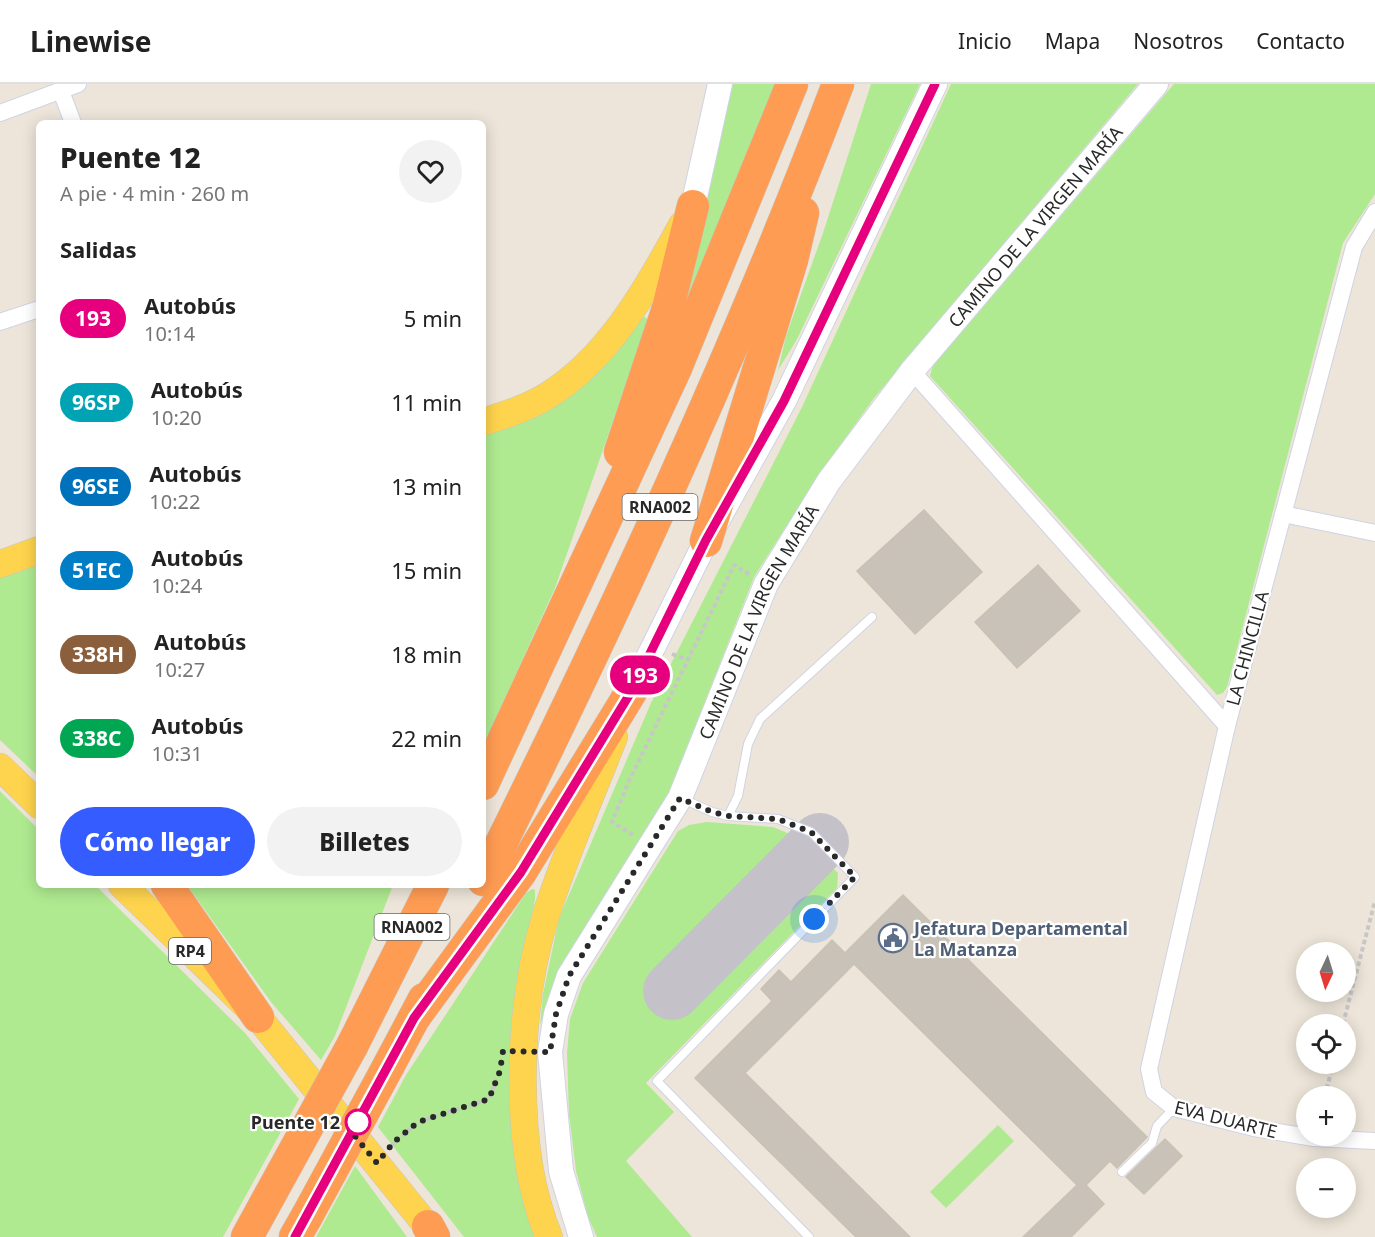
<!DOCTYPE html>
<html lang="es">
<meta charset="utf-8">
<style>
body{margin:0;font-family:"Noto Sans",sans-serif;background:#f2f2f2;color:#222;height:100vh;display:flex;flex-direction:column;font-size:22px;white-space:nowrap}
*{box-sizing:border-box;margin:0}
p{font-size:20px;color:#767676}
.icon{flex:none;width:33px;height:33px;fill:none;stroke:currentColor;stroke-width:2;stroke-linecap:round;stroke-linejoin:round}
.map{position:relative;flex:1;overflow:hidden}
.drawer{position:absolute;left:36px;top:36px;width:450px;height:768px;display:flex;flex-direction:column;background:#fff;border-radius:9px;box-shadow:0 3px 15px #0003}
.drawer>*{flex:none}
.badge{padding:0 12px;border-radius:20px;font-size:21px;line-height:39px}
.needle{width:39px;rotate:184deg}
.fabs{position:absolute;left:1296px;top:858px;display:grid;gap:12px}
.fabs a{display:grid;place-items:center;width:60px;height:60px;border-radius:50%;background:#fff;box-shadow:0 3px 15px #0003;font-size:30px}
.you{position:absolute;width:30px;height:30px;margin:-15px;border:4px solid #fff;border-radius:50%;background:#1a73e8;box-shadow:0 0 0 9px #1a73e833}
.map>.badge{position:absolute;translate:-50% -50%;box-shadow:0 0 0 3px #fff}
h2{padding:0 24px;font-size:22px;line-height:54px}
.round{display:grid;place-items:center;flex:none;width:63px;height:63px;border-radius:32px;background:#f2f2f2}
.overview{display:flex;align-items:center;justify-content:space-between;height:102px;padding:0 24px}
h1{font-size:28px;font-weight:800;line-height:45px}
.primary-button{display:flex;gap:12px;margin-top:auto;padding:12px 24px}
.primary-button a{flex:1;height:69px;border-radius:36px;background:#355cff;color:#fff;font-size:24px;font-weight:800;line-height:69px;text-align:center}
.primary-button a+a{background:#f2f2f2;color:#222}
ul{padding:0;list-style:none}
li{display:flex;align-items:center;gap:18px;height:84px;padding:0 24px}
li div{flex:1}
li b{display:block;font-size:22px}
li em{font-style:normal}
li .badge{min-width:66px;font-weight:700;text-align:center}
header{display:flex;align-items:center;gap:36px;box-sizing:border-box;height:84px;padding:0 30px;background:#fff;border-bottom:2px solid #e0e0e0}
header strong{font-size:28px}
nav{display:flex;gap:33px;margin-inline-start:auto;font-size:21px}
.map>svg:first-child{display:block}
.green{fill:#afea90}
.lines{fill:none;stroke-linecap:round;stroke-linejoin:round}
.taxiway{stroke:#c4c2c8;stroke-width:58}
.building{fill:#c8c2b9;stroke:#c9c1b3;stroke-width:1.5}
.lane-casing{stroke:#cfd3e4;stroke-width:10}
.street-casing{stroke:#cfd3e4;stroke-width:18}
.secondary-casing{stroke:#cfd3e4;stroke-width:26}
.primary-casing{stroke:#c7c7c7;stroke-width:28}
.highway-casing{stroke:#c7c7c7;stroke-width:33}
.path{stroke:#c7c7c7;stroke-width:4;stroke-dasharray:4.5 3;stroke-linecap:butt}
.lane{stroke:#fff;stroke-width:8}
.street{stroke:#fff;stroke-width:16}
.secondary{stroke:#fff;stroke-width:24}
.primary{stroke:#fed34d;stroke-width:27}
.highway{stroke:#ff9c53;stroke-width:32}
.highway-bridge-casing{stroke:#c7c7c7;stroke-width:33;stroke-linecap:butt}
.highway-bridge{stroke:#ff9c53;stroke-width:32}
.line-casing{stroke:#fff;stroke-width:14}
.line{stroke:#e6007e;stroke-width:9}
.walk{stroke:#292929;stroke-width:6;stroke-dasharray:0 10.8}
.stop-dot{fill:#fff;stroke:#e6007e;stroke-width:3}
.labels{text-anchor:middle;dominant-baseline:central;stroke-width:4.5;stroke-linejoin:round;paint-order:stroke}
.shield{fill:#fff;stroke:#696969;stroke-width:1.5}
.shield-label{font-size:16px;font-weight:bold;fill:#292929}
.street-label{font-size:18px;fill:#292929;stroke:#fff}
.service-label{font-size:18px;font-weight:bold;fill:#4e5e75;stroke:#fff;text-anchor:start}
.stop-label{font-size:18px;font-weight:bold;fill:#292929;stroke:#fff;text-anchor:end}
</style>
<header>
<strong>Linewise</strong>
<nav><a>Inicio</a><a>Mapa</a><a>Nosotros</a><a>Contacto</a></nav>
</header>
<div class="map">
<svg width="1375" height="1153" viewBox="0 0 1375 1153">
<rect width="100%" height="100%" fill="#ede5d9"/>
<!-- green -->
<g class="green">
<path d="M733,0H777L678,243L682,211Z"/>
<path d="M871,0H920L796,257L778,286L786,252L823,149Z"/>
<path d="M951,0H1138L874,314L820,389L754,493L669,709L559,885L540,941L543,910L559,834L651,619L802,323Z"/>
<path d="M1174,0H1375V110L1343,159L1227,603L1223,609L1217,611L930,292L933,281Z"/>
<path d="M643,231L648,236L555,504L483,662V352L517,341L549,323Z"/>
<path d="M39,480V693L0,656V492Z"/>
<path d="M0,707L39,746V801H95L245,949L299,1015L223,1153H0Z"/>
<path d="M707,738L773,743L804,756L838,789L837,804L646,999L674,1028L626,1077L692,1153H597L588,1133L576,1087L569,1030L567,969L570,935L583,899L678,747L689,741Z"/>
<path d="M187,801H393L335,952L321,976L271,918Z"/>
<path d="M532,805L535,806V816L516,906L511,967L516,1078L528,1134L535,1153H464L378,1043L406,991L526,809Z"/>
<path d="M998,1041L1014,1057L946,1124L930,1108Z"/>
<path d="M355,1082L407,1153H316Z"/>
</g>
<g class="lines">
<!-- taxiway -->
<path class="taxiway" d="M672,907L820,758"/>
</g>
<!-- building -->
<g class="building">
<path d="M924,426L982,488L915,550L857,487Z"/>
<path d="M1038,481L1080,527L1017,584L975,538Z"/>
<path d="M903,811L1147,1053L1117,1084L1110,1077L1086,1101L1104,1120L1071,1153H1023L1077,1101L854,880L745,989L910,1153H856L695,994L772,917L761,905L779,886L791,898L832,856L845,869Z"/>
<path d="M1165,1055L1182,1072L1144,1110L1126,1093Z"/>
</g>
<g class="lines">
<!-- lane casing -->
<g class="lane-casing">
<g id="lane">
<path d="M681,714L712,728L728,732L778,735L811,748L855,793L657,997L809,1153"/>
<path d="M728,732L738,712L748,660L760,635L872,533"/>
<path d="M1122,1088L1152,1059L1157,1042L1174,1024"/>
</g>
</g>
<!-- street casing -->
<g class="street-casing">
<g id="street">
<path d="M61,7L73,39"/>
<path d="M0,29L78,0"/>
<path d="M1375,128L1354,163L1227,642L1149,985L1154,1008L1174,1024L1254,1044L1314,1054L1375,1057"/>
<path d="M0,238L39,225"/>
<path d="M912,287L1227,642"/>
<path d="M1283,430L1375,449"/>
</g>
</g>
<!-- secondary casing -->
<g class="secondary-casing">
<g id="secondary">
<path d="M693,122L720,0"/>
<path d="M631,608L706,457L784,317L935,0"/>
<path id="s1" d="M581,1153L561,1087L550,968L556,930L569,892L680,714L766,500L829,397L912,287L1156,0"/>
</g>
</g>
<!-- primary casing -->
<g class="primary-casing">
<g id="primary">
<path d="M483,338C505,331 527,324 547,312C610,273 647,204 682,141"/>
<path d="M0,480L39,466"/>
<path d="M0,683L39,721"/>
<path d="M122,801L258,933L436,1153"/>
<path d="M549,1153C512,1064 517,923 546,831C565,771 591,712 614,653"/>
</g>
</g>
<!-- highway casing -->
<g class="highway-casing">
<g id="highway">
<path d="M620,368L668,224L693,122"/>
<path d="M706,457L792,176L803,129"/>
<path d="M483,700L676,284L792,0"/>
<path d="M483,796C612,536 735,272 838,0"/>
<path d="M167,801L258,933"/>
<path d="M414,934L521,788L631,608"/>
<path d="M352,962L433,801"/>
<path d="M389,981L424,915"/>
<path d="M428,1142L434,1153"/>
<path d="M247,1153L270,1111"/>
<path d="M295,1153L307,1132"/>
</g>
</g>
<!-- path -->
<g class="path">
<path d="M672,570L688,576"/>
<path d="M633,751L612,738L628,699L734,481L749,490"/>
<path d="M1343,940L1375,817"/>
<path d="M1325,1012L1333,980"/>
<path d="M391,1062L418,1038L489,1015L497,994"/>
</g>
<!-- lane -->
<use href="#lane" class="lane"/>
<!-- street -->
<use href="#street" class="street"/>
<!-- secondary -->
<use href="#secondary" class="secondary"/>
<!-- primary -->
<use href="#primary" class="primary"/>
<!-- highway -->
<use href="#highway" class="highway"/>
<!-- highway-bridge casing -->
<g class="highway-bridge-casing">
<g id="highway-bridge">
<path d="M270,1111L352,962"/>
<path d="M307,1132L389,981"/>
</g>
</g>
<!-- highway-bridge -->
<use href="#highway-bridge" class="highway-bridge"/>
</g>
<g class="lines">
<!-- line casing -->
<g class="line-casing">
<path id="line" d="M295,1153L414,934L521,788L631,608L706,456L784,317L935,0"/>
</g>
<!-- line -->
<use href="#line" class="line"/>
<!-- walk -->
<path class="walk" d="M358,1038L349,1045L377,1079L394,1058L418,1038L489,1015L500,987L503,967L550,968L556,930L569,892L680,714L712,728L728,732L778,735L811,748L855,793L814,835"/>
</g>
<!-- icons -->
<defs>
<g id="civic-ring" transform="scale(1.5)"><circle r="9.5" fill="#fff" stroke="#5c6f8a" stroke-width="1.5"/><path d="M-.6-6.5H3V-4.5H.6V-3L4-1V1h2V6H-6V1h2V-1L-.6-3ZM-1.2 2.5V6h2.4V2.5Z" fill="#5c6f8a"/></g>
</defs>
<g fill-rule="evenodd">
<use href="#civic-ring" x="893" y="854"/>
</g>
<!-- markers -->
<circle class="stop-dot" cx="358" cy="1038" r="12"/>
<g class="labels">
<!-- shield labels -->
<g class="shield">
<rect x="622.5" y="410" width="75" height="26" rx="4.5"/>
<rect x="374.5" y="830" width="75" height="26" rx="4.5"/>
<rect x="169" y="854" width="42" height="26" rx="4.5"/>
</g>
<g class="shield-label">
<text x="660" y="423">RNA002</text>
<text x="412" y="843">RNA002</text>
<text x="190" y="867">RP4</text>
</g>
<!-- street labels -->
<g class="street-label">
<text stroke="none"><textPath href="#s1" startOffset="1156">CAMINO DE LA VIRGEN MARÍA</textPath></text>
<text stroke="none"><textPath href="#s1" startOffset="670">CAMINO DE LA VIRGEN MARÍA</textPath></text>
<text transform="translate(1247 564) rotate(-75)">LA CHINCILLA</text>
<text transform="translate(1226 1035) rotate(14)">EVA DUARTE</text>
</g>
<!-- service labels -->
<g class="service-label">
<text x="914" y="844">Jefatura Departamental<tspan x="914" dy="21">La Matanza</tspan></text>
</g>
<!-- stop labels -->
<g class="stop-label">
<text x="340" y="1038">Puente 12</text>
</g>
</g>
</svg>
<div class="fabs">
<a><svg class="needle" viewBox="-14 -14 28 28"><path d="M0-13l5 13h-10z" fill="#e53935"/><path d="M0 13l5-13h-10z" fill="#767676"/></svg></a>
<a><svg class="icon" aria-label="locate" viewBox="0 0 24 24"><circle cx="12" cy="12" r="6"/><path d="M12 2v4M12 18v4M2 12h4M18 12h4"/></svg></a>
<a>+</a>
<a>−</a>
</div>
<div class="you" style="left:814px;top:835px"></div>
<b class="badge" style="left:640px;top:591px;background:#e6007e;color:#fff">193</b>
<section class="drawer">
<div class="overview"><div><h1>Puente 12</h1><p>A pie · 4 min · 260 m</p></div><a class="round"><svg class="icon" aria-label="heart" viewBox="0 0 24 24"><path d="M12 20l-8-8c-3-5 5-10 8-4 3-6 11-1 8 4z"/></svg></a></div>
<h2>Salidas</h2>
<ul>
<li><span class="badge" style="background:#e6007e;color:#fff">193</span><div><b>Autobús</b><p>10:14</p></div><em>5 min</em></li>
<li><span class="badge" style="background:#00a3b4;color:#fff">96SP</span><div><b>Autobús</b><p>10:20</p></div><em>11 min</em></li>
<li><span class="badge" style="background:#0072bc;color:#fff">96SE</span><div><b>Autobús</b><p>10:22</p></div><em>13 min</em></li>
<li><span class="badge" style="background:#007dc5;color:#fff">51EC</span><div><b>Autobús</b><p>10:24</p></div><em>15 min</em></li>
<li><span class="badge" style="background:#8b5e3c;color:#fff">338H</span><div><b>Autobús</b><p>10:27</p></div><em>18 min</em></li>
<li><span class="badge" style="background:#00a651;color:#fff">338C</span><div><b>Autobús</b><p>10:31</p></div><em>22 min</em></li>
</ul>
<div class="primary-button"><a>Cómo llegar</a><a>Billetes</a></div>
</section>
</div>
